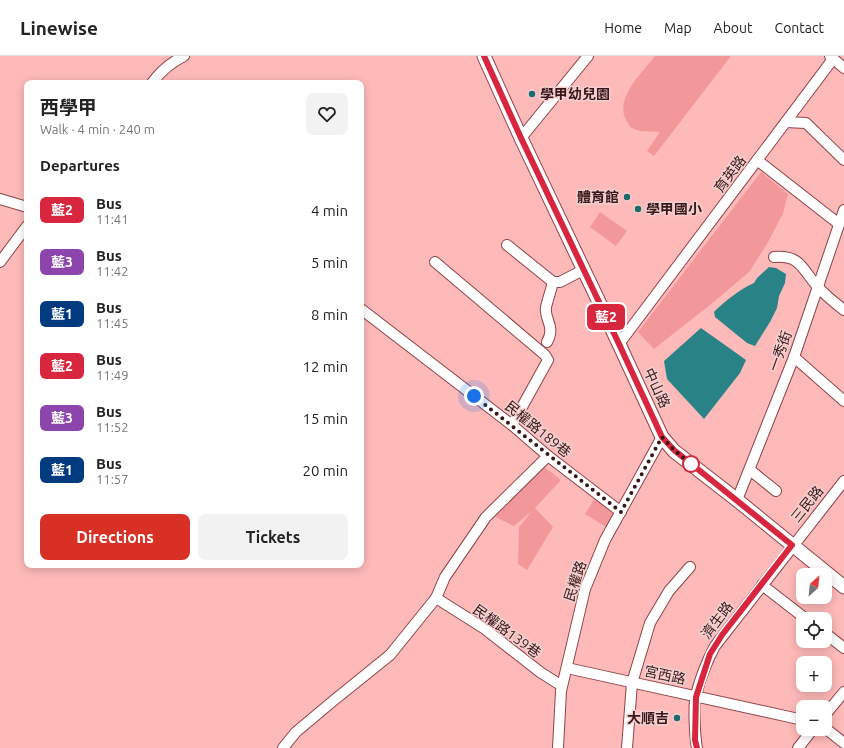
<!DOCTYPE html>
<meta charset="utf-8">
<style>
body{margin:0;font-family:Ubuntu,"Noto Sans TC",sans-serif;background:#f2f2f2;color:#222;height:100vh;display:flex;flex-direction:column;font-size:15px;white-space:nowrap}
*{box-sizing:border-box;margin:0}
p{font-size:13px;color:#767676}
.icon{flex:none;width:22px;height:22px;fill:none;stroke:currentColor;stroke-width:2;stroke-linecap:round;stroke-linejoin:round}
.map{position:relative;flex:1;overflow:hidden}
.side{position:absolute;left:24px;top:24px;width:340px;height:488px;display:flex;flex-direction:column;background:#fff;border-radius:8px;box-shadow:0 2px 10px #0003}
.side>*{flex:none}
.badge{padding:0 8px;border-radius:6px;font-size:14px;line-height:26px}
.needle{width:26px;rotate:27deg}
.tools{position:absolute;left:796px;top:512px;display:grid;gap:8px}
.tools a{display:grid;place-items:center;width:36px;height:36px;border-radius:8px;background:#fff;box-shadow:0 2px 10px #0003;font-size:20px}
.you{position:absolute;width:20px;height:20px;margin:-10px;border:3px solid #fff;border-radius:50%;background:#1a73e8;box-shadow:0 0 0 6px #1a73e833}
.map>.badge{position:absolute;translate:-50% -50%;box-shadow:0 0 0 2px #fff}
h2{padding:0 16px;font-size:15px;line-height:36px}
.round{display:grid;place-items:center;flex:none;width:42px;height:42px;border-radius:8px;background:#f2f2f2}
.head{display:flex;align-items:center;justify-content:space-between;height:68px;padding:0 16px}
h1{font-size:19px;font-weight:700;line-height:30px}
.action{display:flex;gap:8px;margin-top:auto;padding:8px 16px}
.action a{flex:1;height:46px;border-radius:8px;background:#d93025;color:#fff;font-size:16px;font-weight:700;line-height:46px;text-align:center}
.action a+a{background:#f2f2f2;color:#222}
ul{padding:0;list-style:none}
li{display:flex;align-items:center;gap:12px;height:52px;padding:0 16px}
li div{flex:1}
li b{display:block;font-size:15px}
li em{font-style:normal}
li .badge{min-width:44px;font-weight:700;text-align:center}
header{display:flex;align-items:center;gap:24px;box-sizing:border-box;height:56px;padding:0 20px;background:#fff;border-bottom:1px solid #e0e0e0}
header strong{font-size:19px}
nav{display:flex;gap:22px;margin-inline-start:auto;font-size:14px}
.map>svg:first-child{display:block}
.green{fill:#f3989a}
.water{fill:#298386}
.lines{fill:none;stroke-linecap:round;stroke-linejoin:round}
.minor-casing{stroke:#8e4347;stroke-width:12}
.major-casing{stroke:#8e4347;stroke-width:15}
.minor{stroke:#fff;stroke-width:10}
.major{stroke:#fff;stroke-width:13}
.line-casing{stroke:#fff;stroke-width:9}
.line{stroke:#d7263d;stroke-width:6}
.walk{stroke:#371719;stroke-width:4;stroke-dasharray:0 7.2}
.poi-dot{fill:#1d6a6d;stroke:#f4d1d0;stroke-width:1.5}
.stop-dot{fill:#fff;stroke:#d7263d;stroke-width:2}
.labels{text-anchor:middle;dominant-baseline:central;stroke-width:3;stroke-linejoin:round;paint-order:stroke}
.poi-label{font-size:14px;font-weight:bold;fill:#371719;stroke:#f4d1d0;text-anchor:start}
.street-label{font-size:14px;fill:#371719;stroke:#f4d1d0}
</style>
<header>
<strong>Linewise</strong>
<nav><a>Home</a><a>Map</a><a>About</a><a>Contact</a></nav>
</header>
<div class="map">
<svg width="844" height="692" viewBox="0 0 844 692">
<rect width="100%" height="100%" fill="#feb9b9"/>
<!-- green -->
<g class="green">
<path d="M655,0H731L654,100L647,95L660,76C651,75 640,77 632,72C628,69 626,63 624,59C619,37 643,16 655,0Z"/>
<path d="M761,116L788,138L783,157L767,188L749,216L715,245L654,293L638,276Z"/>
<path d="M600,156L627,175L616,190L590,171Z"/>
<path d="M543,410L561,424L535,452L553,471L527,514L518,508L519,471L532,455L514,470L495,461Z"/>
<path d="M597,439L616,453L606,471L585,458Z"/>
</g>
<!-- water -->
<g class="water">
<path d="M769,211L776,212L786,218L785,227L779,240L777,252L770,266L755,290L747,287L715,261L714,256C725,245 740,233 754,227L757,222Z"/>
<path d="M701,272L746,304L740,317L704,363L667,323L664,305Z"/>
</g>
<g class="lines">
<!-- minor casing -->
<g class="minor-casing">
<g id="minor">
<path d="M830,0L844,12"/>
<path d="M152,27C160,16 172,6 184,0"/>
<path d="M786,66L806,67L844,104"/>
<path d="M521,82L588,0"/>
<path d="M757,104L839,168"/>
<path d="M0,143L27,151"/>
<path d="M507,189L553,226H560L583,214"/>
<path d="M774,201C802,199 802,214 818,231C825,239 835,247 844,254"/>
<path d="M0,206L27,170"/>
<path d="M435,206L545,299L548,304L512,369"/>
<path d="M361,253L512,369L548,400L621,456"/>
<path d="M547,286C556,270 544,264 546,251C548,243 551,234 553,226"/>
<path d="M619,288L833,3"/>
<path d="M794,301L844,345"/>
<path d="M750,414L776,435"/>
<path d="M737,444L794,301L844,154"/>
<path d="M762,529L806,563"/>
<path d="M436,542L485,573L540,616L562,630"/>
<path d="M825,577L844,592"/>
<path d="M567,612L803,664"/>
<path d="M825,659L844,636"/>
<path d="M825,672L844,687"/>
<path d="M283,692L296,676L333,645L390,599L436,542L445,521L486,461L548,400"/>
<path d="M558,692L561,635L585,533L605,484L662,381"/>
<path d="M627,692L632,627L650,567L669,535L690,511"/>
<path d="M697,692C695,682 693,649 696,639C700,623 707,605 715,590L844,425"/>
<path d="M798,692L813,673"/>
</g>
</g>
<!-- major casing -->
<g class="major-casing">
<path id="major" d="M484,0L521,82L619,288L662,381L674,395L737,444L844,531"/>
</g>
<!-- minor -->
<use href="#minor" class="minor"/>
<!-- major -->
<use href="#major" class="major"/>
</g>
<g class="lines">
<!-- line casing -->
<g class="line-casing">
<path id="line" d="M484,0L521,82L619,288L662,381L674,394L792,489L722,579L710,598L696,641L695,684L697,692"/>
</g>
<!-- line -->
<use href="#line" class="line"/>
<!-- walk -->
<path class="walk" d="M474,340L621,456L662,381L674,394L691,408"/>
</g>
<!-- markers -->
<g class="poi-dot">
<circle cx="532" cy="38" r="4"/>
<circle cx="627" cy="141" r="4"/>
<circle cx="638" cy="153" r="4"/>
<circle cx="677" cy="662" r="4"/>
</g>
<circle class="stop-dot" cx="691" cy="408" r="8"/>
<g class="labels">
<!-- poi labels -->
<g class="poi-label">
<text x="540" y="38">學甲幼兒園</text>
<text x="619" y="141" text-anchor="end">體育館</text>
<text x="646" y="153">學甲國小</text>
<text x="669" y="662" text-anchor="end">大順吉</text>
</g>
<!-- street labels -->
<g class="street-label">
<text transform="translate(730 118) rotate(-53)">育英路</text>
<text transform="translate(780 295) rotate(-70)">一秀街</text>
<text transform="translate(657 332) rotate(65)">中山路</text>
<text transform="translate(538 373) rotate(39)">民權路189巷</text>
<text transform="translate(807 448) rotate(-51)">三民路</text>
<text transform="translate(575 525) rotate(-72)">民權路</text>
<text transform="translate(717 564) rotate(-53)">濟生路</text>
<text transform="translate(507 575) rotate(36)">民權路139巷</text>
<text transform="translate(665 619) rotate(12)">宮西路</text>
</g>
</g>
</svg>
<div class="tools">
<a><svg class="needle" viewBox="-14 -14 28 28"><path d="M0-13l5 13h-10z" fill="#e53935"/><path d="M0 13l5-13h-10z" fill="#767676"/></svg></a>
<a><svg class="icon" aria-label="locate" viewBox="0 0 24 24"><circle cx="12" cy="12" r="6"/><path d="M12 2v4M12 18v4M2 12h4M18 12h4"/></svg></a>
<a>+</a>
<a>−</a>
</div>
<div class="you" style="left:474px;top:340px"></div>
<b class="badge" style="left:606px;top:261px;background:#d7263d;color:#fff">藍2</b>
<section class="side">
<div class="head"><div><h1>西學甲</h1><p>Walk · 4 min · 240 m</p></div><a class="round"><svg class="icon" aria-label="heart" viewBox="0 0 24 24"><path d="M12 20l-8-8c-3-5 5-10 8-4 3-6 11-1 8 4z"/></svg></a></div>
<h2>Departures</h2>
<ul>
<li><span class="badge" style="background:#d7263d;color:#fff">藍2</span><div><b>Bus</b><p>11:41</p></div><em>4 min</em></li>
<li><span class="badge" style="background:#8e44ad;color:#fff">藍3</span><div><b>Bus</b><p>11:42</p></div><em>5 min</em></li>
<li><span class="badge" style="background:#003b80;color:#fff">藍1</span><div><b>Bus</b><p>11:45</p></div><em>8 min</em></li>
<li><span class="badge" style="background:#d7263d;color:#fff">藍2</span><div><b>Bus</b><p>11:49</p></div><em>12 min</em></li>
<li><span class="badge" style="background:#8e44ad;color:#fff">藍3</span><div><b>Bus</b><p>11:52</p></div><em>15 min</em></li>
<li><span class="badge" style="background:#003b80;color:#fff">藍1</span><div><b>Bus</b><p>11:57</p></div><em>20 min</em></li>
</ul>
<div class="action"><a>Directions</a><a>Tickets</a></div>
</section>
</div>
